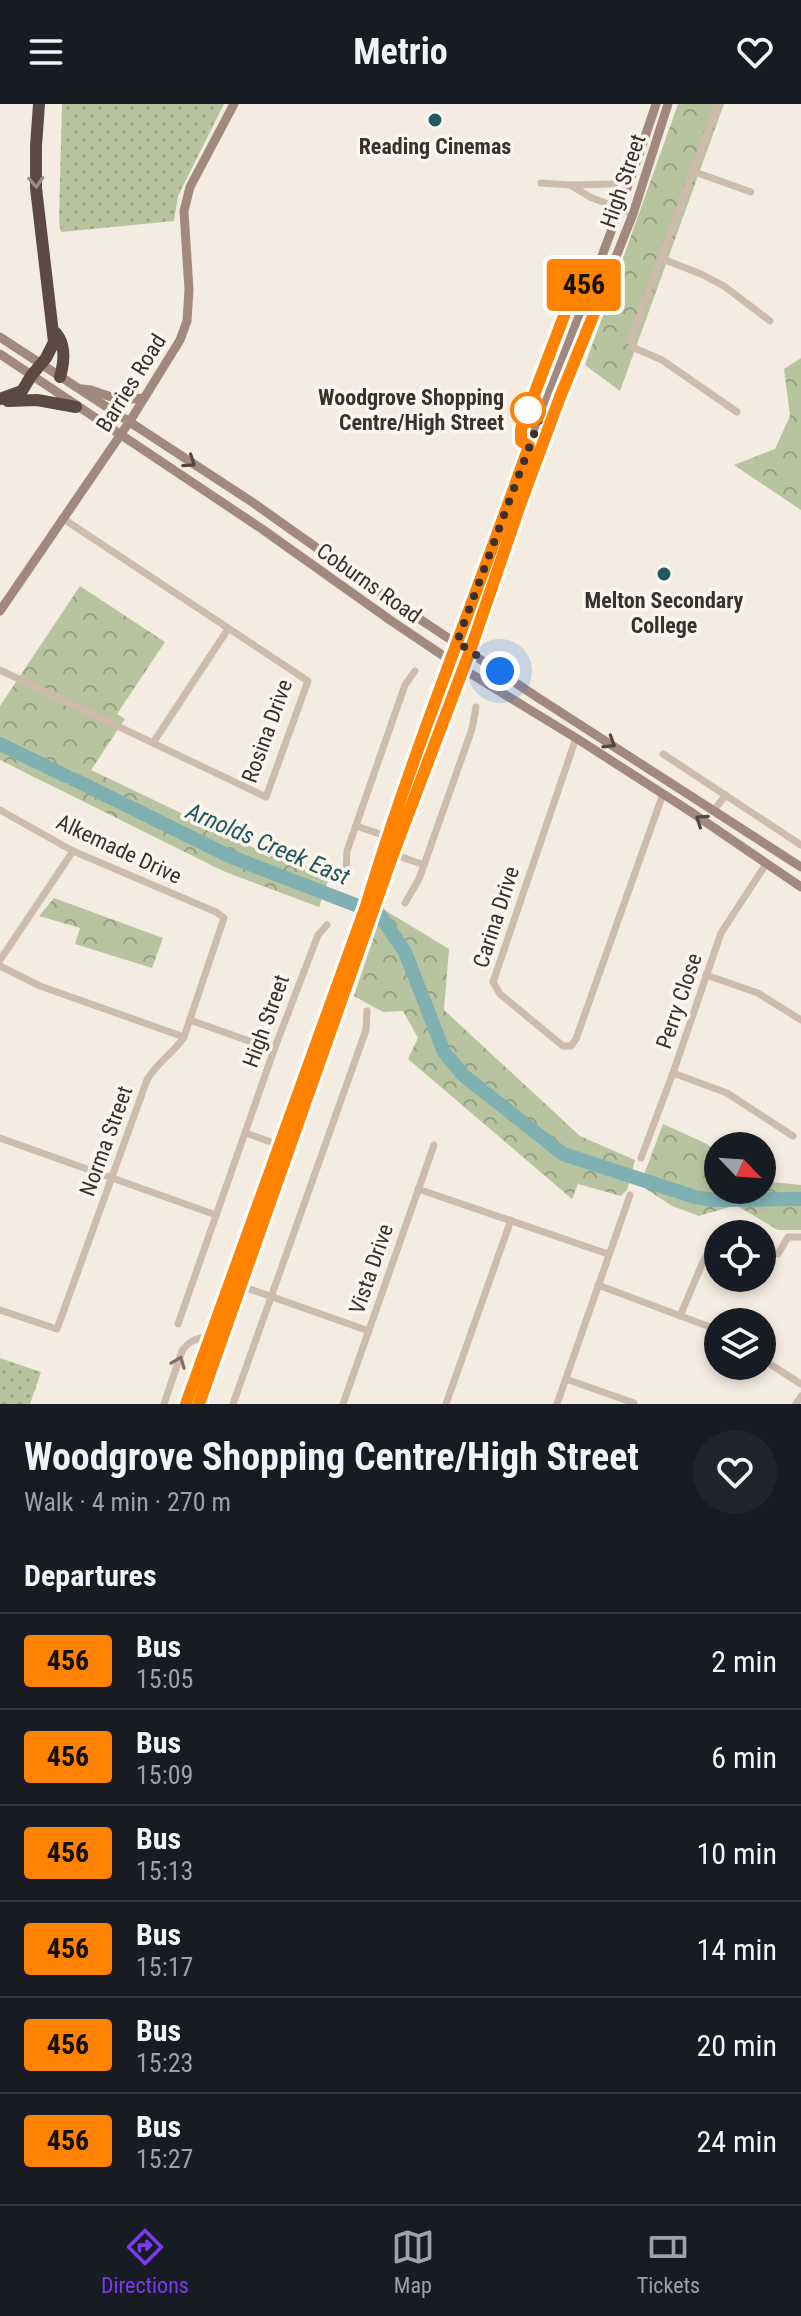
<!DOCTYPE html>
<meta charset="utf-8">
<style>
body{margin:0;font-family:"Roboto Condensed",sans-serif;background:#20242c;color:#f1f3f6;height:100vh;display:flex;flex-direction:column;font-size:30px;white-space:nowrap}
*{box-sizing:border-box;margin:0}
p{font-size:26px;color:#9ea1a6}
.icon{flex:none;width:44px;height:44px;fill:none;stroke:currentColor;stroke-width:2;stroke-linecap:round;stroke-linejoin:round}
.map{position:relative;height:1300px;overflow:hidden}
.details{display:flex;flex-direction:column;background:#171b24;flex:1}
.details>*{flex:none}
.badge{padding:0 16px;border-radius:6px;font-size:28px;line-height:52px}
.needle{width:52px;rotate:115deg}
.tools{position:absolute;left:704px;top:1028px;display:grid;gap:16px}
.tools a{display:grid;place-items:center;width:72px;height:72px;border-radius:50%;background:#171b24;box-shadow:0 4px 12px #0003;font-size:40px}
.you{position:absolute;width:40px;height:40px;margin:-20px;border:6px solid #fff;border-radius:50%;background:#1a73e8;box-shadow:0 0 0 12px #1a73e833}
.map>.badge{position:absolute;translate:-50% -50%;box-shadow:0 0 0 4px #fff}
h2{padding:0 24px;font-size:30px;line-height:72px}
.round{display:grid;place-items:center;flex:none;width:84px;height:84px;border-radius:42px;background:#20242c}
.head{display:flex;align-items:center;justify-content:space-between;height:136px;padding:0 24px}
h1{font-size:38px;font-weight:700;line-height:60px}
ul{padding:0;list-style:none}
li{display:flex;align-items:center;gap:24px;height:96px;padding:0 24px;border-top:2px solid #363941}
li div{flex:1}
li b{display:block;font-size:30px}
li em{font-style:normal}
li .badge{min-width:88px;font-weight:700;text-align:center}
header{display:flex;justify-content:space-between;align-items:center;height:104px;padding:0 24px;background:#171b24;font-size:36px;font-weight:700}
.dock{display:flex;justify-content:space-around;align-items:center;height:112px;border-top:2px solid #363941;background:#171b24;font-size:22px;color:#9ea1a6}
.dock a{display:grid;justify-items:center;gap:4px}
.dock .current{color:#7c3aed}
.map>svg:first-child{display:block}
.grass{fill:url(#grass-dots)}
.park{fill:url(#park-crowns)}
.lines{fill:none;stroke-linecap:round;stroke-linejoin:round}
.river{stroke:#7fb0b2;stroke-width:14}
.street{stroke:#cdbbac;stroke-width:7}
.secondary{stroke:#a18a7d;stroke-width:9}
.highway{stroke:#5c4a42;stroke-width:12}
.oneway{stroke:#9c8e87}
.oneway2{stroke:#544640}
.oneway3{stroke:#7d6f65}
.line-casing{stroke:#fff;stroke-width:18}
.line{stroke:#ff8200;stroke-width:12}
.walk{stroke:#3b302b;stroke-width:8;stroke-dasharray:0 14.4}
.poi-dot{fill:#1f5a5e;stroke:#fbf5ee;stroke-width:3}
.stop-dot{fill:#fff;stroke:#ff8200;stroke-width:4}
.labels{text-anchor:middle;dominant-baseline:central;stroke-width:7;stroke-linejoin:round;paint-order:stroke}
.poi-label{font-size:22px;font-weight:bold;fill:#3b302b;stroke:#fbf5ee}
.street-label{font-size:22px;fill:#3b302b;stroke:#fbf5ee}
.stop-label{font-size:22px;font-weight:bold;fill:#3b302b;stroke:#fbf5ee;text-anchor:end}
.water-label{font-size:24px;font-style:italic;fill:#1f5a5e;stroke:#fbf5ee}
</style>
<header><svg class="icon" aria-label="menu" viewBox="0 0 24 24"><path d="M4 6h16M4 12h16M4 18h16"/></svg>Metrio<svg class="icon" aria-label="heart" viewBox="0 0 24 24"><path d="M12 20l-8-8c-3-5 5-10 8-4 3-6 11-1 8 4z"/></svg></header>
<div class="map">
<svg width="801" height="1300" viewBox="0 0 801 1300">
<defs>
<pattern id="grass-dots" width="8" height="8" patternUnits="userSpaceOnUse" patternTransform="scale(2)"><rect width="8" height="8" fill="#b8c4a0"/><path d="M2 2h.1M6 6h.1" fill="none" stroke="#97a083" stroke-width="1.8" stroke-linecap="round"/></pattern>
<pattern id="park-crowns" width="20" height="18" patternUnits="userSpaceOnUse" patternTransform="scale(2)"><rect width="20" height="18" fill="#b8c4a0"/><path d="M2 6a3 3 0 1 1 6 0M12 15a3 3 0 1 1 6 0" fill="none" stroke="#97a083"/></pattern>
</defs>
<rect width="100%" height="100%" fill="#f4ebe1"/>
<!-- grass -->
<g class="grass">
<path d="M62,0H224L178,92L174,117L61,128L59,117Z"/>
<path d="M0,1254L41,1268L30,1300H0Z"/>
</g>
<!-- park -->
<g class="park">
<path d="M678,0H724L620,287L585,261Z"/>
<path d="M801,254V406L734,361L775,345L790,312L784,265Z"/>
<path d="M80,482L165,538L117,610L125,615L91,666L252,743L330,771L319,803L223,767L0,656V602Z"/>
<path d="M54,794L163,834L152,864L75,840L80,824L39,812Z"/>
<path d="M383,805L449,845L444,906L580,1032L635,1056L627,1086L621,1092L578,1080L572,1095L408,955L418,934L403,907L383,908L354,892Z"/>
<path d="M663,1020L705,1039L718,1048V1086H762V1077L801,1081V1126H778L736,1101L699,1112L672,1102L640,1081Z"/>
</g>
<g class="lines">
<!-- river -->
<g class="river">
<path d="M0,640L66,672"/>
<path d="M73,675L229,752L379,810L405,848L444,948L463,971L563,1050L695,1093L713,1096L801,1095"/>
</g>
<!-- street -->
<g class="street">
<path d="M718,0L631,234L632,243L662,256L737,308"/>
<path d="M692,67L751,88"/>
<path d="M541,79L570,81L613,80L632,72"/>
<path d="M572,82L590,93L633,110"/>
<path d="M660,154L701,170L724,182L770,217"/>
<path d="M0,566L266,693L308,577L62,414"/>
<path d="M576,634L493,878L500,890L563,942H571L576,935L663,690"/>
<path d="M153,639L228,525"/>
<path d="M663,650L801,741"/>
<path d="M0,706L73,747L216,808L224,814L184,933C173,950 156,959 147,976L57,1225L0,1206"/>
<path d="M714,706L726,691"/>
<path d="M356,722L386,732"/>
<path d="M393,750L424,761"/>
<path d="M346,768L347,747L405,581L415,567"/>
<path d="M405,799L419,775L472,625L476,603"/>
<path d="M0,856L73,747"/>
<path d="M0,862L40,882L184,933"/>
<path d="M706,871L758,889L801,916"/>
<path d="M190,916L274,946"/>
<path d="M673,969L727,989L793,1032"/>
<path d="M246,1029L279,1041"/>
<path d="M0,1034L216,1111"/>
<path d="M641,1054L673,969L721,829L766,760"/>
<path d="M418,1085L608,1150"/>
<path d="M778,1150L788,1133H801"/>
<path d="M598,1181L718,1226"/>
<path d="M241,1182L369,1227"/>
<path d="M680,1212L702,1160L713,1140"/>
<path d="M178,1220L274,946L318,831L327,821"/>
<path d="M762,1255L801,1280"/>
<path d="M566,1275L634,1299"/>
<path d="M164,1300L182,1247C189,1236 198,1234 211,1232"/>
<path d="M233,1300L366,926L367,907"/>
<path d="M343,1300L434,1041"/>
<path d="M446,1300L511,1116"/>
<path d="M557,1300L630,1091"/>
<path d="M796,1300L801,1292"/>
</g>
<!-- secondary -->
<g class="secondary">
<path d="M0,233L252,398L382,490L540,595L801,763"/>
<path d="M0,250L262,425L390,516L463,565L576,634L688,706L801,783"/>
<path d="M82,285L91,286L120,296L144,294"/>
<path d="M0,507L130,317L180,236L187,217L189,186L184,107L190,83L234,0"/>
<path d="M186,1300L366,802C414,646 472,493 530,340C573,227 618,115 656,0"/>
<path d="M199,1300L393,750L470,547L520,401L560,293L633,110L668,0"/>
</g>
<!-- highway -->
<g class="highway">
<path d="M56,229C66,241 64,259 60,273"/>
<path d="M0,295L22,287L31,272L46,254L54,238L36,84V42L39,0"/>
<path d="M8,297L37,296L76,303"/>
</g>
</g>
<!-- one-way arrows -->
<defs><path id="oneway-chevron" d="M-2-3.5L2.5 0L-2 3.5" fill="none" stroke-width="1.6" stroke-linecap="round" stroke-linejoin="round" transform="scale(2)"/></defs>
<use class="oneway" href="#oneway-chevron" transform="translate(36 78) rotate(87)"/>
<g class="oneway2">
<use href="#oneway-chevron" transform="translate(190 358) rotate(34)"/>
<use href="#oneway-chevron" transform="translate(610 639) rotate(32)"/>
<use href="#oneway-chevron" transform="translate(701 716) rotate(-146)"/>
</g>
<use class="oneway3" href="#oneway-chevron" transform="translate(179 1258) rotate(-69)"/>
<g class="lines">
<!-- line casing -->
<g class="line-casing">
<path id="line" d="M186,1300L366,802C413,646 475,496 529,342L521,337V325L575,183L584,181L602,190L560,293L520,401L470,547L393,750L199,1300"/>
</g>
<!-- line -->
<use href="#line" class="line"/>
<!-- walk -->
<path class="walk" d="M500,567L457,538L539,317L528,306"/>
</g>
<!-- markers -->
<g class="poi-dot">
<circle cx="435" cy="16" r="8"/>
<circle cx="664" cy="470" r="8"/>
</g>
<circle class="stop-dot" cx="528" cy="306" r="16"/>
<g class="labels">
<!-- poi labels -->
<g class="poi-label">
<text x="435" y="42">Reading Cinemas</text>
<text x="664" y="496">Melton Secondary<tspan x="664" dy="25">College</tspan></text>
</g>
<!-- street labels -->
<g class="street-label">
<text transform="translate(623 77) rotate(-71)">High Street</text>
<text transform="translate(131 279) rotate(-58)">Barries Road</text>
<text transform="translate(369 479) rotate(35)">Coburns Road</text>
<text transform="translate(267 627) rotate(-70)">Rosina Drive</text>
<text transform="translate(119 745) rotate(25)">Alkemade Drive</text>
<text transform="translate(496 813) rotate(-72)">Carina Drive</text>
<text transform="translate(679 897) rotate(-71)">Perry Close</text>
<text transform="translate(266 917) rotate(-70)">High Street</text>
<text transform="translate(106 1037) rotate(-70)">Norma Street</text>
<text transform="translate(371 1165) rotate(-71)">Vista Drive</text>
</g>
<!-- stop labels -->
<g class="stop-label">
<text x="504" y="293">Woodgrove Shopping<tspan x="504" dy="25">Centre/High Street</tspan></text>
</g>
<!-- water labels -->
<g class="water-label">
<text transform="translate(268 740) rotate(23)">Arnolds Creek East</text>
</g>
</g>
</svg>
<div class="tools">
<a><svg class="needle" viewBox="-14 -14 28 28"><path d="M0-13l5 13h-10z" fill="#e53935"/><path d="M0 13l5-13h-10z" fill="#9ea1a6"/></svg></a>
<a><svg class="icon" aria-label="locate" viewBox="0 0 24 24"><circle cx="12" cy="12" r="6"/><path d="M12 2v4M12 18v4M2 12h4M18 12h4"/></svg></a>
<a><svg class="icon" aria-label="layers" viewBox="0 0 24 24"><path d="M12 4l9 5-9 5-9-5zM3 14l9 5 9-5"/></svg></a>
</div>
<div class="you" style="left:500px;top:567px"></div>
<b class="badge" style="left:584px;top:181px;background:#ff8200;color:#111">456</b>
</div>
<section class="details">
<div class="head"><div><h1>Woodgrove Shopping Centre/High Street</h1><p>Walk · 4 min · 270 m</p></div><a class="round"><svg class="icon" aria-label="heart" viewBox="0 0 24 24"><path d="M12 20l-8-8c-3-5 5-10 8-4 3-6 11-1 8 4z"/></svg></a></div>
<h2>Departures</h2>
<ul>
<li><span class="badge" style="background:#ff8200;color:#111">456</span><div><b>Bus</b><p>15:05</p></div><em>2 min</em></li>
<li><span class="badge" style="background:#ff8200;color:#111">456</span><div><b>Bus</b><p>15:09</p></div><em>6 min</em></li>
<li><span class="badge" style="background:#ff8200;color:#111">456</span><div><b>Bus</b><p>15:13</p></div><em>10 min</em></li>
<li><span class="badge" style="background:#ff8200;color:#111">456</span><div><b>Bus</b><p>15:17</p></div><em>14 min</em></li>
<li><span class="badge" style="background:#ff8200;color:#111">456</span><div><b>Bus</b><p>15:23</p></div><em>20 min</em></li>
<li><span class="badge" style="background:#ff8200;color:#111">456</span><div><b>Bus</b><p>15:27</p></div><em>24 min</em></li>
</ul>
</section>
<nav class="dock">
<a class="current"><svg class="icon" aria-label="directions" viewBox="0 0 24 24"><path d="M12 3l9 9-9 9-9-9zM9 14v-3h6M13 9l2 2-2 2"/></svg>Directions</a>
<a><svg class="icon" aria-label="map" viewBox="0 0 24 24"><path d="M3 6l6-2 6 2 6-2v14l-6 2-6-2-6 2zM9 4v14M15 6v14"/></svg>Map</a>
<a><svg class="icon" aria-label="tickets" viewBox="0 0 24 24"><path d="M3 7h18v10H3zM15 7v10"/></svg>Tickets</a>
</nav>
